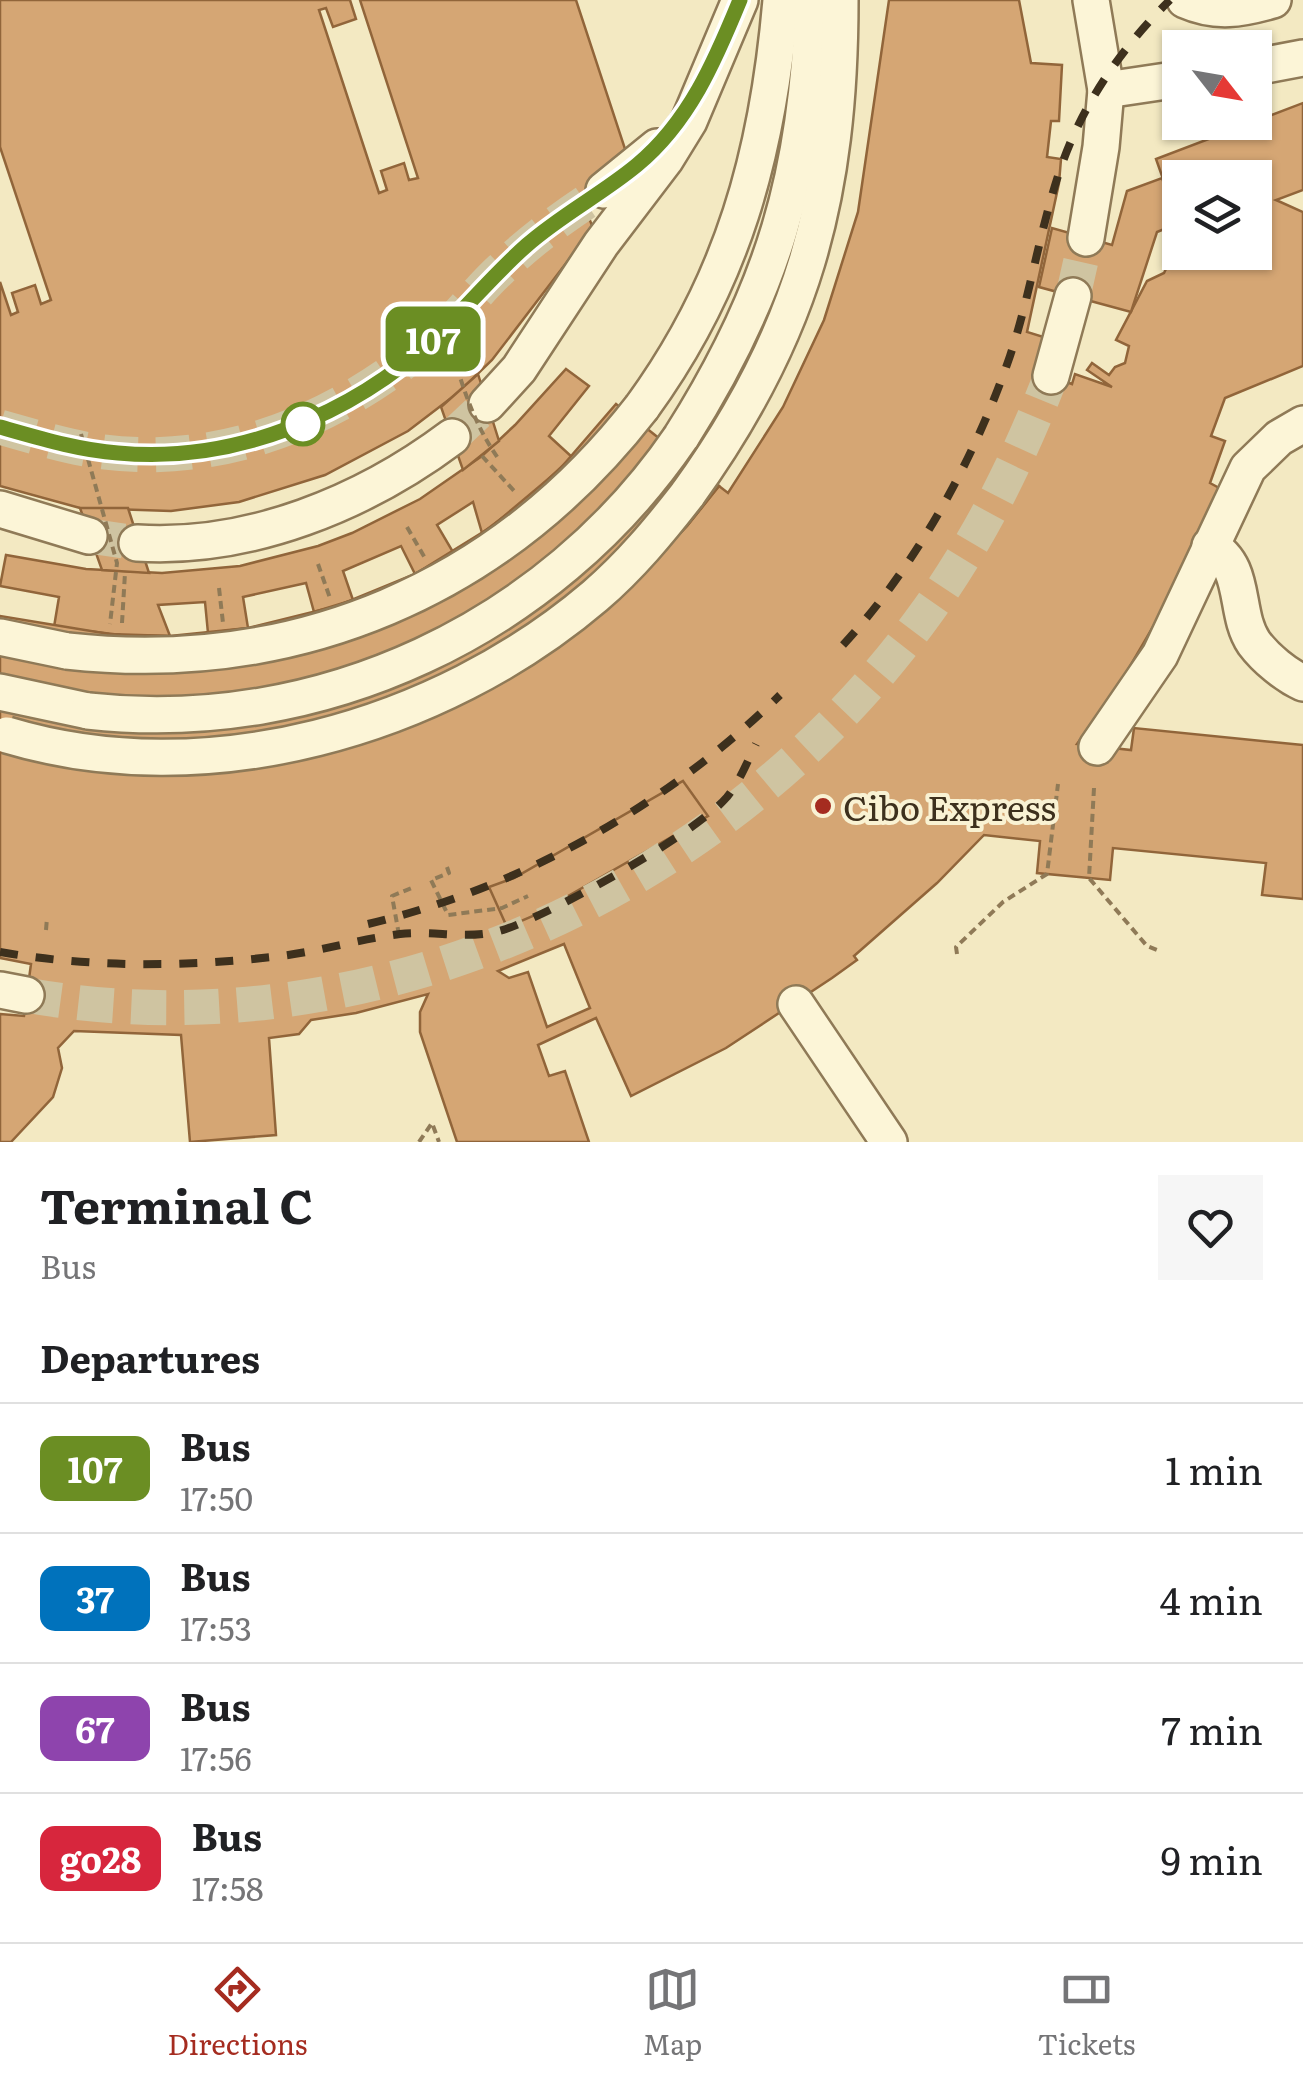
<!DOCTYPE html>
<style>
body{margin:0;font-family:Literata,serif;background:#f6f6f6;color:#202124;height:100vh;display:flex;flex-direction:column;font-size:38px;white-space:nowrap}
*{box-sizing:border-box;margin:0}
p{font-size:32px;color:#757577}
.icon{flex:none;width:55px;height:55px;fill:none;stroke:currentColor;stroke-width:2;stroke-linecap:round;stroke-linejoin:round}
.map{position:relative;height:1142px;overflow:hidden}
.side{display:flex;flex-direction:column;background:#fff;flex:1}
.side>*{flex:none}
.badge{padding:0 20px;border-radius:15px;font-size:35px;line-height:65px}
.needle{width:65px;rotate:121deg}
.controls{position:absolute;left:1162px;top:30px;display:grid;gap:20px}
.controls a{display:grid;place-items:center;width:110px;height:110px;border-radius:0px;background:#fff;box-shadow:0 2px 8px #0004;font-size:50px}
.map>.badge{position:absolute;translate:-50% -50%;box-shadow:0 0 0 5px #fff}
h2{padding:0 40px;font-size:38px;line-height:90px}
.round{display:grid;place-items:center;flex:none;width:105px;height:105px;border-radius:0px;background:#f6f6f6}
.overview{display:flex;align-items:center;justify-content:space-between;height:170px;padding:0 40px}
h1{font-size:48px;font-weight:700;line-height:75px}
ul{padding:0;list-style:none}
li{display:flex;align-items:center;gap:30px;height:130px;padding:0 40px;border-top:2px solid #e0e0e0}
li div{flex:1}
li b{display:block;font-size:38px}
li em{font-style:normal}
li .badge{min-width:110px;font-weight:700;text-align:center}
.menu{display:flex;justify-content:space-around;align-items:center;height:140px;border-top:2px solid #e0e0e0;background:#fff;font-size:28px;color:#757577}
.menu a{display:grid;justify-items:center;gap:5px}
.menu .on{color:#a52c20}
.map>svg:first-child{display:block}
.building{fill:#d5a674;stroke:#91653a;stroke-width:2.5;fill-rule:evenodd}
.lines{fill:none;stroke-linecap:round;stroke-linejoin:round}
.minor-tunnel{stroke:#cfc4a1;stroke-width:35;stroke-dasharray:35 18;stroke-linecap:butt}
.minor-casing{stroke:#8f7a57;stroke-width:40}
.path{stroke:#8f7a57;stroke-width:4;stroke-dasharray:8 5;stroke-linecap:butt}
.minor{stroke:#fcf5d7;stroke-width:35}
.rail{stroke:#3d301d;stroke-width:8;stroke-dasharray:18 18;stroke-linecap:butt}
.minor-bridge-casing{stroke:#8f7a57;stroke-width:40;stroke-linecap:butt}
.path-bridge{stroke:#8f7a57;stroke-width:4;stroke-dasharray:8 5;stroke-linecap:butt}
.minor-bridge{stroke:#fcf5d7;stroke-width:35}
.line-casing{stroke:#fff;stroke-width:22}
.line{stroke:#6b8e23;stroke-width:15}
.stop-dot{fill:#fff;stroke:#6b8e23;stroke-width:5}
.poi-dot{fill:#a52c20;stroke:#f9f2d3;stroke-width:4}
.labels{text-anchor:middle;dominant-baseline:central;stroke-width:8;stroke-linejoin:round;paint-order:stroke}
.poi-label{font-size:35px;fill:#3d301d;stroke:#f9f2d3;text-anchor:start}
</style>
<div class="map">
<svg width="1303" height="1142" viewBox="0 0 1303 1142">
<rect width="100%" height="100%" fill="#f3e9c2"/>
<!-- building -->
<g class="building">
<path d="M0,0H350L356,19L333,27L326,8L319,10L379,193L387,190L381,171L404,163L409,180L418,178L360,0H576L628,158L587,213L593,228L492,360L459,392L408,431L325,475L239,502L171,511L80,508L0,486V282L11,315L18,312L12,293L35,285L41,304L51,300L0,147Z"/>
<path d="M889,0H1019L1031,63L1062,65L1059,121H1051L1047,157L1061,159L1059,183L1027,332L1050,339L1039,372L1072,384L1075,374L1112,387L1087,370L1092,363L1109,375L1115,367L1125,363L1129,346L1116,340L1147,281L1164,273L1180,239V252H1255V178H1180V227L1156,159L1303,103V190L1276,200L1303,212V366L1225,398L1211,436L1225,441L1210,483L1221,489L1174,591L1122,680L1077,744L1131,750L1134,728L1303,745V899L1262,895L1266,863L1113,848L1110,880L1037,873L1040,841L984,835L937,883L854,956L857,960L832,978L726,1048L631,1096L596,1018L538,1045L549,1076L565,1071L589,1142H457L420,1032V1012L428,994L356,1013L311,1020L299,1034L269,1038L276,1135L190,1142L181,1035L74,1031L58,1048L62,1068L53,1097L11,1142H0V1014L24,1016L31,964L0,958V752L61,762L326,746L650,565L687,526L719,486L728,493L783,407L824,320L858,212ZM564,944L590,1008L547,1027L528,972L509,978L498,971Z"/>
<path d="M1162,178L1179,223L1157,232L1131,312L1039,287L1052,228L1112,245L1127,191Z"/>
<path d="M566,369L589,386L549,436L572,457L526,500L482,533L473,502L437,525L453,552L415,574L401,546L343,571L353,600L314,612L306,583L243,597L248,628L208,633L205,602L158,605L170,636L121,635L54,627L59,597L0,586L6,555L86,569L162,573L240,566L318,546L352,533L420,499L482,456L515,425Z"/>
<path d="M478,374L499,441L463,470L441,407Z"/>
<path d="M616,404L719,486L687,526L650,565L426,713L61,762L0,752V616L109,634L170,636L248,628L337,606L415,574L491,527L559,470Z"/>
<path d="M80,508H128L149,573L102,570Z"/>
<path d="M683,781L708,816L533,916L507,927L489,887L514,878Z"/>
</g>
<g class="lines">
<!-- minor-tunnel -->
<g class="minor-tunnel">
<path d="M1073,296L1086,238"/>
<path d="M0,427C32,436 64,446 96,451C222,469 338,420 432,340C457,319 477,291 501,269C532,239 567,214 604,190"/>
<path d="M452,437L487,404"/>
<path d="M89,536L137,543"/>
<path d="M26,995C366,1056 724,892 924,616C978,542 1018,461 1051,376"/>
</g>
<!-- minor casing -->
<g class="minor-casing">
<g id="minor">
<path d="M1091,0L1106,90"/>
<path d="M1185,0C1217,14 1241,9 1273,0"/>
<path d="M1255,67L1303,58"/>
<path d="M604,190L657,147"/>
<path d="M1086,238L1101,147L1106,90L1180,79"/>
<path d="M1051,376L1073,296"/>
<path d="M487,404L519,369L601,244L665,160L689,121L740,0"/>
<path d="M642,407C733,282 768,153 781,0"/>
<path d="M681,437C773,292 808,172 813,0"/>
<path d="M687,495C803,335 840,197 840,0"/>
<path d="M0,509L89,536"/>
<path d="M137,543C250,550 364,503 452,437"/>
<path d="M1210,546C1248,567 1233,612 1254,643C1266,659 1286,675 1303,683"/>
<path d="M0,637L67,651"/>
<path d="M0,692L88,711"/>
<path d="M1097,747L1160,655L1248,468L1279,438L1303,424"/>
<path d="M0,990L26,995"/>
<path d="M796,1004L889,1142"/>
</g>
</g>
<!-- path -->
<g class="path">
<path d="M482,456L516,493"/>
<path d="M407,527L425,558"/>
<path d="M318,564L330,598"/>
<path d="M219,588L223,623"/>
<path d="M122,623L125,573"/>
<path d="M1094,788L1089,878L1147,946L1157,950"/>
<path d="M447,867L449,873L431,880L448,915L502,908L528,896"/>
<path d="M46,930L47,918"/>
<path d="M399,935L392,896L414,887"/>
<path d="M957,954L956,947L1003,902L1047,874L1058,784"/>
<path d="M419,1142L432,1123L439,1142"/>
</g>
<!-- minor -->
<use href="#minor" class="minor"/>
<!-- rail -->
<g class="rail">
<path d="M843,645C917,565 975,458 1010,356C1031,293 1040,227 1062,164C1084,102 1123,46 1170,0"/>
<path d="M368,924C523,887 666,806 780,695"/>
<path d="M0,952C93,968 187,967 281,956C321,951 360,939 400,934C437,930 470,941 506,929C555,912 694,835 727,797C740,781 747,762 756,744"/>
</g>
<!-- minor-bridge casing -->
<g class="minor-bridge-casing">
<g id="minor-bridge">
<path d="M67,651C296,676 500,590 642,407"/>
<path d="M88,711C320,737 550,629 681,437"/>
<path d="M7,735C206,795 439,729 595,596C630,566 659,531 687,495"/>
</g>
</g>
<!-- path-bridge -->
<g class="path-bridge">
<path d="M442,317C457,366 468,416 498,458"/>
<path d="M81,434L117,563L110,624"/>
</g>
<!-- minor-bridge -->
<use href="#minor-bridge" class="minor-bridge"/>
</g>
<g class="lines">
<!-- line casing -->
<g class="line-casing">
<path id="line" d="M0,427C39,438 78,450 118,453C234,464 352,415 436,337C467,307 494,274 527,245C561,215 602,194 637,165C689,122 715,61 740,0"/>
</g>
<!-- line -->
<use href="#line" class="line"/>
</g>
<!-- markers -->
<circle class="stop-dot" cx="303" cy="424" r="20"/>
<circle class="poi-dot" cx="823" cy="806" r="10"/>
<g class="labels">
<!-- poi labels -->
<g class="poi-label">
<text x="843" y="806">Cibo Express</text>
</g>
</g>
</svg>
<div class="controls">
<a><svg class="needle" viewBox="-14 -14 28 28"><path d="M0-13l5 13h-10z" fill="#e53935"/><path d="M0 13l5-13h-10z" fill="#757577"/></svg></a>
<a><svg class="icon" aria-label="layers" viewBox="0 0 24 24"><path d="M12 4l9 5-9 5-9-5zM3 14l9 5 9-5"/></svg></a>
</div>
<b class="badge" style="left:433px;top:339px;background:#6b8e23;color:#fff">107</b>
</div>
<section class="side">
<div class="overview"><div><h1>Terminal C</h1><p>Bus</p></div><a class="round"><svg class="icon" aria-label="heart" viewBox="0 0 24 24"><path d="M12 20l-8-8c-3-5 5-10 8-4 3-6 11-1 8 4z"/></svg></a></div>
<h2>Departures</h2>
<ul>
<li><span class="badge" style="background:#6b8e23;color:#fff">107</span><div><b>Bus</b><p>17:50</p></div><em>1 min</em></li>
<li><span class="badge" style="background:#0072bc;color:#fff">37</span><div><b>Bus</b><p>17:53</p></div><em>4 min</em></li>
<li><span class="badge" style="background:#8e44ad;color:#fff">67</span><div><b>Bus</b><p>17:56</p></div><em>7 min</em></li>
<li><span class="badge" style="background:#d7263d;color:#fff">go28</span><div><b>Bus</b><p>17:58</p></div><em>9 min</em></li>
</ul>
</section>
<nav class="menu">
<a class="on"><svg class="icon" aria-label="directions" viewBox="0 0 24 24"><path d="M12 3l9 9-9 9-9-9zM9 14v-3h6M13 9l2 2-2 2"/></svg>Directions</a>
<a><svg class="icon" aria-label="map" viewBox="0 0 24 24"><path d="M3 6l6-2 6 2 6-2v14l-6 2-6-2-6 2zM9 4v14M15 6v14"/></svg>Map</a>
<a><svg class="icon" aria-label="tickets" viewBox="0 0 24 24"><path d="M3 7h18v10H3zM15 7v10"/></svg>Tickets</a>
</nav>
